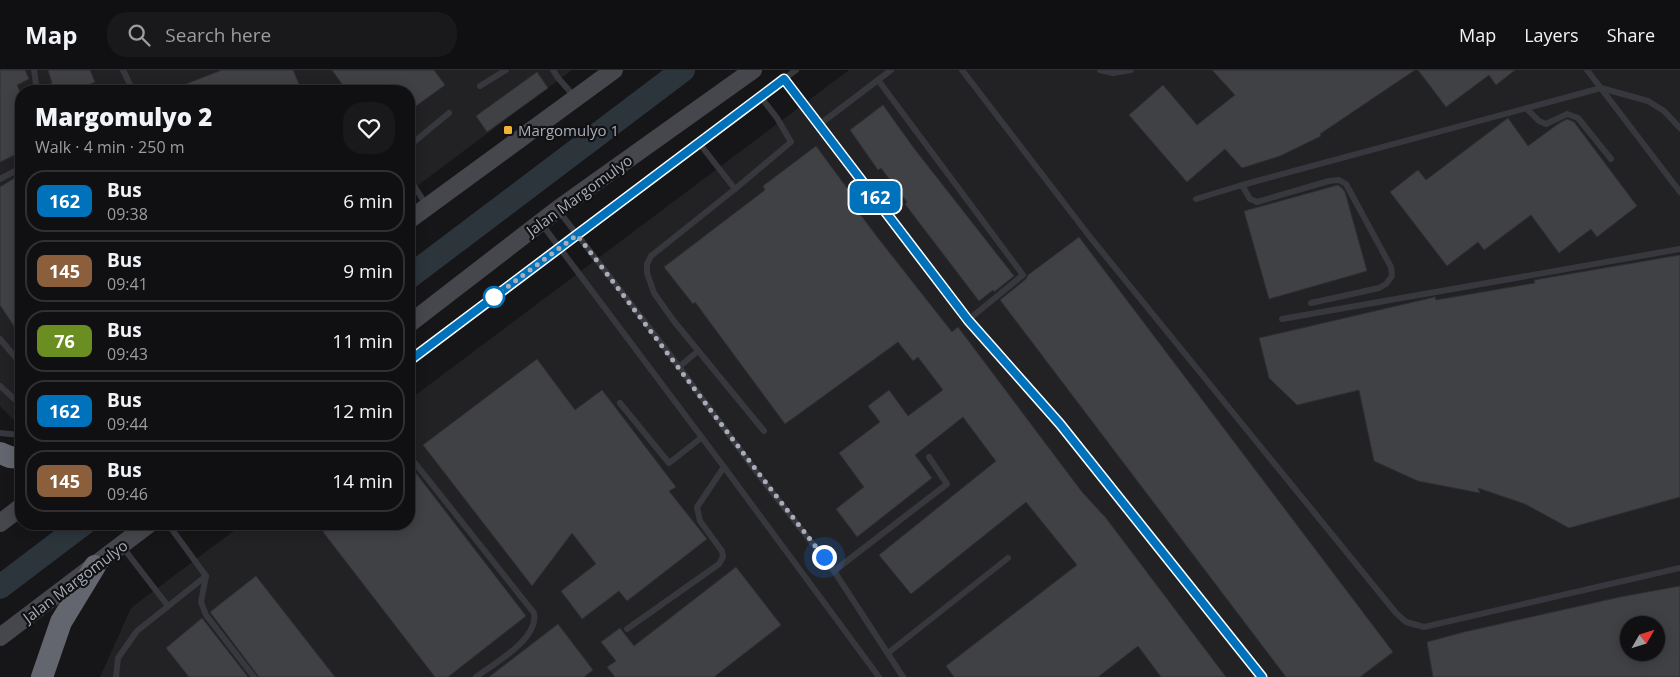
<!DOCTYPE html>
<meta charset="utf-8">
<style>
body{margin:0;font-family:"Open Sans",sans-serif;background:#19191b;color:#f1f3f6;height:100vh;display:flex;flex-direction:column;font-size:19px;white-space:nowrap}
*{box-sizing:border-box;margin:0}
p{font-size:16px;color:#9c9d9f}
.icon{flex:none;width:28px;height:28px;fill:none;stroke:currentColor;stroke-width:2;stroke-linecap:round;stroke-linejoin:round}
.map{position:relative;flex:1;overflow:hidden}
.side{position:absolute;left:15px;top:15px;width:400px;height:445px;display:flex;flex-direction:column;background:#101012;border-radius:20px;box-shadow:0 2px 12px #0003,0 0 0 1px #303032}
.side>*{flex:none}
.badge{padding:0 10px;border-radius:8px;font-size:18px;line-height:32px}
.needle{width:32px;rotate:51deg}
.tools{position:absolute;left:1620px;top:546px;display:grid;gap:10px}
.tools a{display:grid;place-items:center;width:45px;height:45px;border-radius:50%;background:#101012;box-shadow:0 2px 12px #0003,0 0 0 1px #303032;font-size:25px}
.you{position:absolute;width:25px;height:25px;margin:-12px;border:4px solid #fff;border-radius:50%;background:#1a73e8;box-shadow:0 0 0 8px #1a73e833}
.map>.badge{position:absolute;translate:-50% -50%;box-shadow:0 0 0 2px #fff}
.round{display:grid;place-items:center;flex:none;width:52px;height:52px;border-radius:20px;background:#19191b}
.headline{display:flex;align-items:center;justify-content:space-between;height:85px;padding:0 20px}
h1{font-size:24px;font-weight:800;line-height:38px}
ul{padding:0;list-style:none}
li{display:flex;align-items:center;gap:15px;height:62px;margin:0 10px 8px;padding:0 10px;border:2px solid #303032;border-radius:20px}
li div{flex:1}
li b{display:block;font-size:19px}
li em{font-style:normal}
li .badge{min-width:55px;font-weight:700;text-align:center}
header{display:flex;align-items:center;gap:30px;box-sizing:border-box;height:70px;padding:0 25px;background:#101012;border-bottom:1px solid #303032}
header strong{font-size:24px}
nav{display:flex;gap:28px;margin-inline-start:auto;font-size:18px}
.search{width:350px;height:45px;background:#19191b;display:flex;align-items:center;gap:12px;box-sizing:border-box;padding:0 18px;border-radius:20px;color:#9c9d9f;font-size:19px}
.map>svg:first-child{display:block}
.built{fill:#222225;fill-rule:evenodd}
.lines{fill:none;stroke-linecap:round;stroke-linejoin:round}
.river{stroke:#2c353c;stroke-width:24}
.building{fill:#404145;stroke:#303034;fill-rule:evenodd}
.lane{stroke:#37383d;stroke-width:6}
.secondary{stroke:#45474d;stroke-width:18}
.highway{stroke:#63666e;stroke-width:22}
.line-casing{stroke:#fff;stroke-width:11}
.line{stroke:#0072bc;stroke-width:8}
.walk{stroke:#a8adb8;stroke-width:5;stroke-dasharray:0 9}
.poi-dot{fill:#f2b134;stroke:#111113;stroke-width:2}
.stop-dot{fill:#fff;stroke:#0072bc;stroke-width:2.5}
.labels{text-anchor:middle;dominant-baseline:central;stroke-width:4.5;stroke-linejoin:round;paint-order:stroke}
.poi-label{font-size:15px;fill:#a8adb8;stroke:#111113;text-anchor:start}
.street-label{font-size:15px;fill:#a8adb8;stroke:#111113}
</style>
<header>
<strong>Map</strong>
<div class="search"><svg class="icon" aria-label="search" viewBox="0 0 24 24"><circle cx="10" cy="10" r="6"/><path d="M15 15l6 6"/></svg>Search here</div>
<nav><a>Map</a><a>Layers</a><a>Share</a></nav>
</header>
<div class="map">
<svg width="1680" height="607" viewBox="0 0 1680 607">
<rect width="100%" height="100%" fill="#161618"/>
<!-- built -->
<g class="built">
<path d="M0,0H572L409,122V21H21V358L0,336Z"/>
<path d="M849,0H1680V607H100L131,538L243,454H409V330ZM1629,555H1656V582H1629Z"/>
</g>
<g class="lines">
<!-- river -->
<g class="river">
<path d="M409,207L683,0"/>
<path d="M0,517L83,454"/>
</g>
</g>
<!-- building -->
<g class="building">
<path d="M0,0H25L29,9L17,15L21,24V82L0,92Z"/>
<path d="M48,0H90L95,12L73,21H42V18L52,13Z"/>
<path d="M222,0H293L302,21H168Z"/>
<path d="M332,0H434L445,15L409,41V21H347Z"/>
<path d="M1212,0H1415L1320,64L1321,66L1280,86L1242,98L1225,79L1187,112L1129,45L1163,15L1197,55L1235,25Z"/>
<path d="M1418,0H1515L1496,15L1489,5L1446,37Z"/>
<path d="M537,2L548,18L487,62L476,46Z"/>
<path d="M883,35L913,77L1014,206L994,222L993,220L979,231L905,134L907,132L881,98L878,100L850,60Z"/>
<path d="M1508,48L1528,76L1558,54L1567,49L1574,52L1637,136L1597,167L1591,159L1559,183L1531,145L1484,180L1478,172L1447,196L1390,122L1418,100L1426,110Z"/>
<path d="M816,76L847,118L851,115L859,126L851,132L878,168L952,262L958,257L1082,422L1106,448L1226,607H1161L1138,576L1098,607H954L946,596L1077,495L1026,432L911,524L879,485L996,391L989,382L963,347L915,385L932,408L857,467L836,439L864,417L839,383L880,352L868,336L889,320L908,346L943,320L918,287L913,291L898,272L785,354L695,232L693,234L664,197L765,120L763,116Z"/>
<path d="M21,104V267L0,235V117Z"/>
<path d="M1338,115L1342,118L1345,122L1367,201L1269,229L1244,141Z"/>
<path d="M1079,167L1393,582L1360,607H1286L1000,230L1026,209L1028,205Z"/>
<path d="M1680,185V427L1569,458L1525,434L1478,418L1480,423L1418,411L1374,391L1359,320L1297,335L1269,308L1259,268L1435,227L1436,230L1535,213L1534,210Z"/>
<path d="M537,289L575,340L602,320L676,417L669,421L707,469L627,531L619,521L582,549L561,521L596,494L572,463L532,516L423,375Z"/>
<path d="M409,397L412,398L526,546L448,607H435L323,462L328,458L325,454H409Z"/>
<path d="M736,497L781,555L714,607H615L607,597L616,591L601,572L620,558L634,576Z"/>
<path d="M256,506L335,607H259L210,542Z"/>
<path d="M1680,516V607H1433L1427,572L1464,562L1620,527ZM1629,555H1656V582H1629Z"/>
<path d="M202,548L248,607H189L166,578Z"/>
<path d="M558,554L593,600L584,607H489Z"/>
</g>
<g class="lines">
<!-- lane -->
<g class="lane">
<path d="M34,0L37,21"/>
<path d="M123,0L133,21"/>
<path d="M553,0L558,8L574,26"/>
<path d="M891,0L878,10L1023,205L968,250"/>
<path d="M962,0L1090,167L1396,543L1406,552L1424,557L1680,498"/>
<path d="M1100,0L1113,3L1131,0"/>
<path d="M1587,0L1680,122"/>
<path d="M784,9L968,250L1060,354L1262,607"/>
<path d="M480,16L506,0"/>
<path d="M1526,38L1539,51L1546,54L1567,44L1578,48L1611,89"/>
<path d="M820,54L878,10"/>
<path d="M699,73L735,119L651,186L647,194V203L654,223L673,250L764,361"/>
<path d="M409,76L449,43"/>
<path d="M409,108L427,136"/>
<path d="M0,109L21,98"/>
<path d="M1242,115L1250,129L1257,132L1329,111L1339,110L1346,114L1391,197L1392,206L1386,214L1379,218L1311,233"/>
<path d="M735,119L791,72L777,48L760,26"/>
<path d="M1196,129L1242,115L1601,18L1648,31L1664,41L1680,58"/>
<path d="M558,140L665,278L758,404L834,501L903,607"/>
<path d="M541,153L724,397L879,607"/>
<path d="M1282,249L1680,179"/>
<path d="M0,269L21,294"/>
<path d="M409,291L796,0"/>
<path d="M679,297L698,281"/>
<path d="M0,316L21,335"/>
<path d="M620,333L669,393L701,368"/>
<path d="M0,363L21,365"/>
<path d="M409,392L415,393L534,543C539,569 495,593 476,607"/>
<path d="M168,454L206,506L201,532L206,545L254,607"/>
<path d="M121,475L168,536"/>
<path d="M834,501L947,414L929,387"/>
<path d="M627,559L719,494L723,487L722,481L700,451L697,437L724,397"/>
<path d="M888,583L1008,488"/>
<path d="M116,607L118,588L137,561L206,506"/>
</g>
<!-- secondary -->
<g class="secondary">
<path d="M409,150L614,0"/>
<path d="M409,254L558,139L753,0"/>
<path d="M0,453L21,437"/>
<path d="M0,567L149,454"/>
</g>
<!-- highway -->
<g class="highway">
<path d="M0,383L10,387L21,388"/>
<path d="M42,607L61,552L95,496"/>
</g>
</g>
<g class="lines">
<!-- line casing -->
<g class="line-casing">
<path id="line" d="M409,291L784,9L968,250L1060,354L1262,607"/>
</g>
<!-- line -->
<use href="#line" class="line"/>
<!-- walk -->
<path class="walk" d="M494,227L577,165C660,272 740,381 824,487"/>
</g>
<!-- markers -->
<rect class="poi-dot" x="503" y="55" width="10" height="10" rx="2.5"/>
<circle class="stop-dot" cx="494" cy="227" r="10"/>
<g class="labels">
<!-- poi labels -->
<g class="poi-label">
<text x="518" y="60">Margomulyo 1</text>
</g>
<!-- street labels -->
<g class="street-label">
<text transform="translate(579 125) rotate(-36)">Jalan Margomulyo</text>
<text transform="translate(75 511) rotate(-37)">Jalan Margomulyo</text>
</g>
</g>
</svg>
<div class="tools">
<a><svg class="needle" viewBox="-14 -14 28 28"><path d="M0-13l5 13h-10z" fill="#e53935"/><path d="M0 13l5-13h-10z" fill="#9c9d9f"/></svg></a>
</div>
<div class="you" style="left:824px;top:487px"></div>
<b class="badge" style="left:875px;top:127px;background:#0072bc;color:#fff">162</b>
<section class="side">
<div class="headline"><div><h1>Margomulyo 2</h1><p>Walk · 4 min · 250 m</p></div><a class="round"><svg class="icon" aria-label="heart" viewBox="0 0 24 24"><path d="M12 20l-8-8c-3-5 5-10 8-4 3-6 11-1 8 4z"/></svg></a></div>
<ul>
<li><span class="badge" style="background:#0072bc;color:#fff">162</span><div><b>Bus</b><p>09:38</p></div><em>6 min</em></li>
<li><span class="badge" style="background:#8b5e3c;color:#fff">145</span><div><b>Bus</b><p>09:41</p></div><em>9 min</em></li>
<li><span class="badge" style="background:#6b8e23;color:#fff">76</span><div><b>Bus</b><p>09:43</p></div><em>11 min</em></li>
<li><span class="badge" style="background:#0072bc;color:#fff">162</span><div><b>Bus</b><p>09:44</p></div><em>12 min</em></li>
<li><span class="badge" style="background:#8b5e3c;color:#fff">145</span><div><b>Bus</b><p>09:46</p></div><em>14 min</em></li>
</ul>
</section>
</div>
